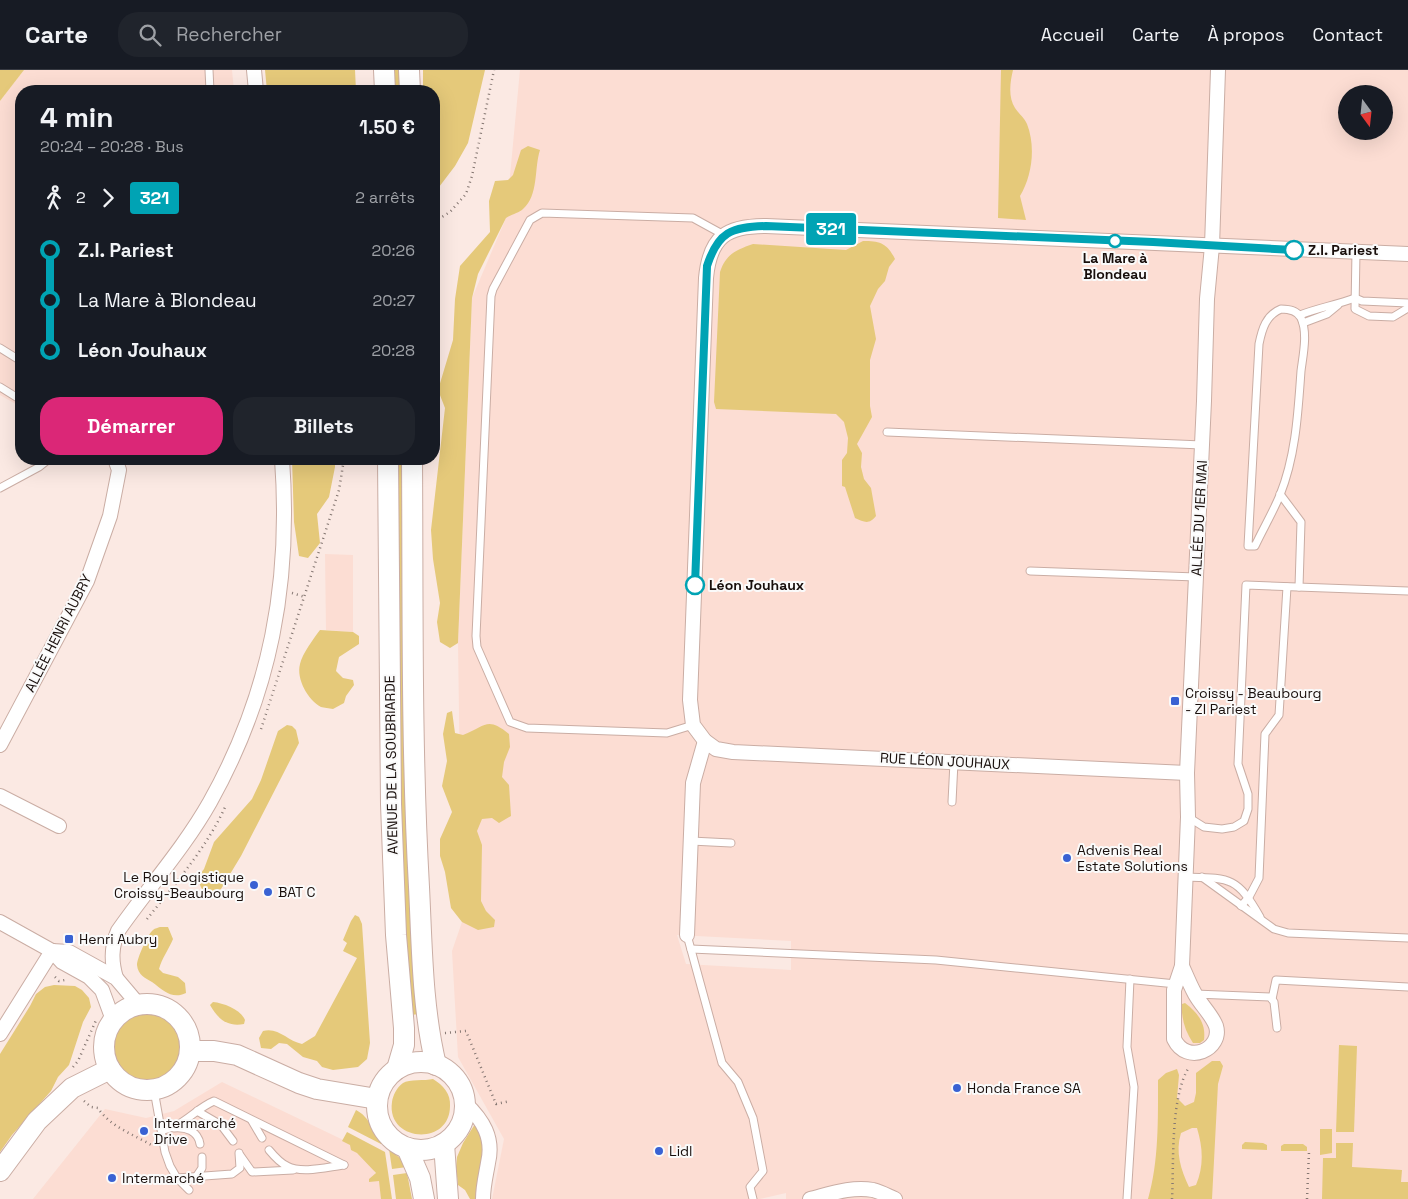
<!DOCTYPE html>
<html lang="fr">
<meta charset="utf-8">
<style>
body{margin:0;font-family:"Space Grotesk",sans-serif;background:#20242c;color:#f1f3f6;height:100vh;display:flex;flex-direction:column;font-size:19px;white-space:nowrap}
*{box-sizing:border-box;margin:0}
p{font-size:16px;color:#9ea1a6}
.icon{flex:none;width:28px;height:28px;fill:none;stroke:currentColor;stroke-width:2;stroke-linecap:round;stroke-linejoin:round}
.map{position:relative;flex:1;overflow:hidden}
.details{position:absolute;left:15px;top:15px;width:425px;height:380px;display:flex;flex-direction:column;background:#171b24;border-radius:20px;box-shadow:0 5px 20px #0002}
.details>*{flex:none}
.badge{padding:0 10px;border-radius:4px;font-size:18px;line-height:32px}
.needle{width:32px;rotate:165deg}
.buttons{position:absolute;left:1338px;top:15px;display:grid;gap:10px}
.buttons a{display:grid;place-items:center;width:55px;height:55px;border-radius:50%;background:#171b24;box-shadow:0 5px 20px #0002;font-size:25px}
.map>.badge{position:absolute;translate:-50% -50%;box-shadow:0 0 0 2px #fff}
.legs{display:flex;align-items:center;gap:8px;height:55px;padding:0 25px;font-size:16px}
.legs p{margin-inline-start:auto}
.headline{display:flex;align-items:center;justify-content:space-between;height:85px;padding:0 25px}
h1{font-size:28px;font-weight:700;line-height:38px}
.primary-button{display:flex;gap:10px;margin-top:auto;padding:10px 25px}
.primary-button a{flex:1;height:58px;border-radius:20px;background:#db2777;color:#fff;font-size:20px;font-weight:700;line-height:58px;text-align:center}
.primary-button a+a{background:#20242c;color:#f1f3f6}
ul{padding:0 25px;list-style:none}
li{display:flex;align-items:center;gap:18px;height:50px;font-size:19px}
li i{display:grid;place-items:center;width:8px;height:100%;margin:0 6px;background:currentColor}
li i::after{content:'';width:12px;height:12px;margin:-6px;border:4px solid;border-radius:50%;background:#171b24}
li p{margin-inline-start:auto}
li:first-child i{background:linear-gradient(#0000 50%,currentColor 0)}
li:last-child i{background:linear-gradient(currentColor 50%,#0000 0)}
header{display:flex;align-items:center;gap:30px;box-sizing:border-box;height:70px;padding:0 25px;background:#171b24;border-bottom:1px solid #363941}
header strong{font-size:24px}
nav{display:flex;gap:28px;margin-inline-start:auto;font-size:18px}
.search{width:350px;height:45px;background:#20242c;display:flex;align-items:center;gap:12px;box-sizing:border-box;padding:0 18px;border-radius:20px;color:#9ea1a6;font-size:19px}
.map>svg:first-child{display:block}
.built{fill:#fcddd3;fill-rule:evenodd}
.green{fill:#e5c97a;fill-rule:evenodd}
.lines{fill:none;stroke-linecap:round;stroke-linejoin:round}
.lane-casing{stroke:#caada4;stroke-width:9}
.street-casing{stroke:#caada4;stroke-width:16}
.secondary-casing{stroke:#caada4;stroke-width:22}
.path{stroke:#857772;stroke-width:2.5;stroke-dasharray:1 4;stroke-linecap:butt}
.lane{stroke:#fff;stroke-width:7}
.street{stroke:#fff;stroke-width:14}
.secondary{stroke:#fff;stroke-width:20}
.line-1-casing{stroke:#fff;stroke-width:11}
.line-1{stroke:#00a3b4;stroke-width:8}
.stop-1-dot{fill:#fff;stroke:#00a3b4;stroke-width:2.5}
.poi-dot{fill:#3962d3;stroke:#fafafa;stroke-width:2}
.labels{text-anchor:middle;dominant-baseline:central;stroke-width:4;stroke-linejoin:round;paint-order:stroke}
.stop-label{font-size:14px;font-weight:bold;fill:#190f0c;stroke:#fafafa;text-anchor:start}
.street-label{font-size:14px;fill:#190f0c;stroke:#fafafa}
.poi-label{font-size:14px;fill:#190f0c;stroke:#fafafa;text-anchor:start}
</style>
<header>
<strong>Carte</strong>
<div class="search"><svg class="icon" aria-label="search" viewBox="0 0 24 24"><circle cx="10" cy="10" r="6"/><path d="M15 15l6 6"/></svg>Rechercher</div>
<nav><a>Accueil</a><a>Carte</a><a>À propos</a><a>Contact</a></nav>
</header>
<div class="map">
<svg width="1408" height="1129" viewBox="0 0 1408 1129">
<rect width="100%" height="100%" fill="#fbe9e3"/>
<!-- built -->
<g class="built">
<path d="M24,0H232L234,21H21V337L0,325V31Z"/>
<path d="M520,0H1408V1129H786V1123L760,1129H492L504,1069L458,987L452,881L462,852L458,573L472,228L506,148ZM1346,24H1384V61H1346ZM677,865L791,871V900L686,894Z"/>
<path d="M325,484L353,485V562L326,560Z"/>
<path d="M222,1012L360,1078L380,1111L382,1129H33L105,1039L146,1048L174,1041Z"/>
</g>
<!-- green -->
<g class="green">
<path d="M0,0H24L0,31Z"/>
<path d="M265,0H355L356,21H267Z"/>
<rect x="393" y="0" width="8" height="21"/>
<path d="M423,0H485L468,73L455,96L436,121L434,119V21H423Z"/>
<path d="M1001,0H1013C1010,12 1008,27 1015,38C1019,44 1024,47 1027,54C1036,77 1032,106 1020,126L1026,150L998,148Z"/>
<path d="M528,76L540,80C534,98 539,125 523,139C519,143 512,144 506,148L478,204L472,228L458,573L450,578L440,572L437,552L440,533L433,489L431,460L445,338L438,320L453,270L455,229L460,196L490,162L489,131L495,111L508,110L513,105L521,80Z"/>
<path d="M863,171C880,171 887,173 895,189L889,197L885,211L878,219L870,236L876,269L870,290V336L872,347L857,374L862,383L861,397L864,409L871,418L876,446C869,455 864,452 855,448L845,417L842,416V390L847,383L848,368L844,352L836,344L716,339L714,332L720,202C726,184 736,180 753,174L846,180Z"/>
<path d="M292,389H335V397L329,427L317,444L320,473L308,488L299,486L294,452Z"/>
<path d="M396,389H404L419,944L411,945L402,808Z"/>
<path d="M320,560L353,562L359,566V574L339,587L336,601L343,608L353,610L354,615L346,626L344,633L333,639C329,638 324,638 321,637C308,630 296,609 300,594C302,584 314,568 320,560Z"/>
<path d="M452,641L455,663L463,665C486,656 487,646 509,664L510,677L504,692L502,707L509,715L511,746L499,753L492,748L482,749L477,761L482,775L481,831L486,841L495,850L494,857L478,860L462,852L451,838L445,802L440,786V769L452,742L442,716L447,691L443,664L447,643Z"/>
<path d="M287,655L292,656L296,660L299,673L241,786L221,819L212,824C202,823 200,817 198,807L204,799L214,772L252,729L261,710L278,661Z"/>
<path d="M355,845L359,847L362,854L370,973L367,989L358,997L333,1000L322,997L317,991L303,987L287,974L279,973L271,979L261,978L259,968L263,961C279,957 287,971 302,974L315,966L357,888L343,881L347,873L343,870L351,851Z"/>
<path d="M160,857H168L173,869C169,879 162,888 159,899L163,903L178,907L185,913L186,923C172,930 163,920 152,912C145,908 138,905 137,895C137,888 148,864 153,860C155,858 158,858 160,857Z"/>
<path d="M54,915L75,916L82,920L89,928L91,937L83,952L69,995L58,1007L51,1021L12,1065L0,1082V984L30,936L36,924L45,917Z"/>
<path d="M213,932C224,933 241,940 245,950L244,954C227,957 218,949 210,935Z"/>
<path d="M1185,933C1198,943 1206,953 1204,970L1200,973H1193C1185,961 1181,948 1182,934Z"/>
<circle cx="147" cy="977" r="33"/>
<path d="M1339,975L1357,976L1354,1062H1336Z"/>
<path d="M1212,991H1220L1223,996L1218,1014L1212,1129H1148C1159,1092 1158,1049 1158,1010L1166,1003L1177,999L1179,1005L1177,1028L1185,1036L1194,1032L1196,1023V1003ZM1192,1058H1197C1203,1078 1204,1096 1196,1115L1189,1117C1181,1100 1175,1082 1181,1063Z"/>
<path d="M433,1009C443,1015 451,1024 450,1036C450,1077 386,1072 392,1032C393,1025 397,1017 403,1013C409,1009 425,1011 433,1009Z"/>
<path d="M356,1040C370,1047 372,1061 382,1072L381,1074L348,1057Z"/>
<path d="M475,1054L485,1069L479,1129H470L465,1120L458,1115L456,1097L457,1087L463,1073Z"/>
<path d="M1320,1059H1332V1083L1320,1085Z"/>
<path d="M347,1062L385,1082L392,1129H381L379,1111L369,1112V1109L376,1103L357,1083L351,1080L350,1075L342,1071Z"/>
<path d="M1245,1072L1263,1073L1267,1075V1080L1242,1079V1075Z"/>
<path d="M1336,1073H1353L1352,1097L1402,1100L1401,1112H1408V1129H1322L1323,1088H1336Z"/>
<path d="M1284,1074H1303L1307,1077V1081H1281V1076Z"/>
<path d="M389,1079L401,1089L407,1097L392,1099Z"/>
<path d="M407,1103L412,1129H396L393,1105Z"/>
</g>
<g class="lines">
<!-- lane casing -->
<g class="lane-casing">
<g id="lane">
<path d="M209,0L210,21"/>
<path d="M1356,182L1355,239L1369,246L1393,247L1408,238"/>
<path d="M1281,239C1289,239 1297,240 1301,248C1308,263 1303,285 1301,301C1298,342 1296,385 1280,425C1273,442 1263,459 1255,476H1248L1259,274C1262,259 1266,245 1281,239Z"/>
<path d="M1300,245C1318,238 1336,235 1355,228L1362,231L1408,233"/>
<path d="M1303,253L1327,244L1338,235"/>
<path d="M0,278L21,291"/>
<path d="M0,317L21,330"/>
<path d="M887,362L1202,375"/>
<path d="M0,418L39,397L49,389"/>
<path d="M1280,424L1301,452L1299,517"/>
<path d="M1030,501L1196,507"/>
<path d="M693,655L667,663L527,658L510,652L477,577L476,566L491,226L493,219L530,150L542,143L693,148L724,165"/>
<path d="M952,732L954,692"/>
<path d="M1188,747L1204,757L1222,759L1234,757L1244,751L1248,739V724L1238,694L1246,515L1408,521"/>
<path d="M691,771L731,773"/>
<path d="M1185,807C1229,808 1237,806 1260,847"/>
<path d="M1202,807L1274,859L1288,863L1408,868"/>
<path d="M1241,836L1249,827L1259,808L1265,664L1279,645L1287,517"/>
<path d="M687,865L722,993L738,1012L753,1048L763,1101L750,1117L753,1129"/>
<path d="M691,879L936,890L1176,914"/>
<path d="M1195,924L1270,927L1274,932L1277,958"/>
<path d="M1272,929L1276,910L1408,917"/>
<path d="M154,1020L165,1082L170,1096L177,1108L189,1120"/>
<path d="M197,1041L221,1055L233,1071"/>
<path d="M252,1051L262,1068"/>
<path d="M174,1058C186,1057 198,1061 200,1074"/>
<path d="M162,1060C183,1057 195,1039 214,1031L344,1095"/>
<path d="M269,1080C274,1086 280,1093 287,1096C302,1104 327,1097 344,1095"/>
<path d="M240,1085L252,1102L293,1100"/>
<path d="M196,1107L202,1098V1087"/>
<path d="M177,1108L232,1104L240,1098L239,1083"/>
<path d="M1127,1129L1134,1017L1127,977L1130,909"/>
</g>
</g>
<!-- street casing -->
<g class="street-casing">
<g id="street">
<path d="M254,0L256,21"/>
<path d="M0,675L87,511L110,446L119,400L115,389"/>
<path d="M1187,703L733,682L716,679L705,671L693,655L690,630L706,208C710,166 727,156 766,156L1408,184"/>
<path d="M0,726L59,756"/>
<path d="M0,852L52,881L62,892L89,907L102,920L113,950"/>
<path d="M687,865L693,713L705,671"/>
<path d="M52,881L69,882L116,908L138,934"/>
<path d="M1182,896L1188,747L1187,703L1204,331L1207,229L1212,176L1218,0"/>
<path d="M1182,896C1186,905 1190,915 1195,924C1201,935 1212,945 1216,956C1223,979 1187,996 1174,969V920Z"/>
<path d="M116,908C111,891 111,877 118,861C148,818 184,778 210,732C271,623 291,512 282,389"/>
<path d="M0,964L52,881"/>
<path d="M465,1033C483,1050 494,1068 488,1093C486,1105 483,1116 483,1129"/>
<path d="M810,1129C830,1124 852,1116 873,1120C881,1122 888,1126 895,1129"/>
</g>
</g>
<!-- secondary casing -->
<g class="secondary-casing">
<g id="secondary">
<path d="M384,0L385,21"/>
<path d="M409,0L410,21"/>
<path d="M388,389L391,734L396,865L404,958V975L397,999"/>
<path d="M412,389C413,531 411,675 419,817C422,876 422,937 436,995"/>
<circle cx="147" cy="977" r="43"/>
<path d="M191,981H214L237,985L299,1013L317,1019L377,1029"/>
<circle cx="421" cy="1036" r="44"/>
<path d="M444,1074L448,1129"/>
<path d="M407,1078L420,1108L424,1129"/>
<path d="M0,1101L37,1051L72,1018L110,999"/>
</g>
</g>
<!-- path -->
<g class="path">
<path d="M434,152L450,142L466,124L472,106L494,0"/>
<path d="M292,523L305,527"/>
<path d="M261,659L339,420L344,389"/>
<path d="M147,849C175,814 208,776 226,735"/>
<path d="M55,907L59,911L65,910"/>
<path d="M445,963L466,961L496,1034L510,1031"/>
<path d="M73,997L78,991L97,948"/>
<path d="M84,1031L91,1037L98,1038C110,1057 135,1065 153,1076"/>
<path d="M1172,1129C1174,1092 1170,1028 1189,997"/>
<path d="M1307,1129L1309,1082"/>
</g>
<!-- lane -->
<use href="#lane" class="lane"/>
<!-- street -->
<use href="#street" class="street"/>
<!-- secondary -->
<use href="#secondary" class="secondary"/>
</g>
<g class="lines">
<!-- line-1 casing -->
<g class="line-1-casing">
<path id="line-1" d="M695,515L707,196C718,162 731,157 766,156L1153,172L1294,180"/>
</g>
<!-- line-1 -->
<use href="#line-1" class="line-1"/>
</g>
<!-- markers -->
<g class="stop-1-dot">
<circle cx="1115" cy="171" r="6"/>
<circle cx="1294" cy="180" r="9"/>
<circle cx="695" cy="515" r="9"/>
</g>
<g class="poi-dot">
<rect x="1170" y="626" width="10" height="10" rx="2.5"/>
<circle cx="1067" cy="788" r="5"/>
<circle cx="254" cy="815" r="5"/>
<circle cx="268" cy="822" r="5"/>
<rect x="64" y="864" width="10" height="10" rx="2.5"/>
<circle cx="957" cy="1018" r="5"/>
<circle cx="144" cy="1061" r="5"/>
<circle cx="659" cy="1081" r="5"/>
<circle cx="112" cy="1108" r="5"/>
</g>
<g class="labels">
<!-- stop labels -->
<g class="stop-label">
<text x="1308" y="180">Z.I. Pariest</text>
<text x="1115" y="188" text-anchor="middle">La Mare à<tspan x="1115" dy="16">Blondeau</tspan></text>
<text x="709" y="515">Léon Jouhaux</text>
</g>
<!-- street labels -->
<g class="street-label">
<text transform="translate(1199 448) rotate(-87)">ALLÉE DU 1ER MAI</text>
<text transform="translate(58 563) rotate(-63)">ALLÉE HENRI AUBRY</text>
<text transform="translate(945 691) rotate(3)">RUE LÉON JOUHAUX</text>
<text transform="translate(391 695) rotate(-91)">AVENUE DE LA SOUBRIARDE</text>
</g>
<!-- poi labels -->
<g class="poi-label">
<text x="1185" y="623">Croissy - Beaubourg<tspan x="1185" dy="16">- ZI Pariest</tspan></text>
<text x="1077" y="780">Advenis Real<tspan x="1077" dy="16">Estate Solutions</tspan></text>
<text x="244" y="807" text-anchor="end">Le Roy Logistique<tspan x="244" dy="16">Croissy-Beaubourg</tspan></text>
<text x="278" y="822">BAT C</text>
<text x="79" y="869">Henri Aubry</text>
<text x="967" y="1018">Honda France SA</text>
<text x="154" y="1053">Intermarché<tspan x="154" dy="16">Drive</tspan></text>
<text x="669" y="1081">Lidl</text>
<text x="122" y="1108">Intermarché</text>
</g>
</g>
</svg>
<div class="buttons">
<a><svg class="needle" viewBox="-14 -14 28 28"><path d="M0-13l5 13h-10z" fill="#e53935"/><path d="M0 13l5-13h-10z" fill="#9ea1a6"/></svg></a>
</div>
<b class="badge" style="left:831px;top:159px;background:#00a3b4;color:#fff">321</b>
<section class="details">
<div class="headline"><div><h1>4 min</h1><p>20:24 – 20:28 · Bus</p></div><b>1.50 €</b></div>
<div class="legs"><svg class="icon" aria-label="walk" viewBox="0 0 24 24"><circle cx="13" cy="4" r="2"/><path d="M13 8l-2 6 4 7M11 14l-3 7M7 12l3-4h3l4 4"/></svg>2<svg class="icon" aria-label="forward" viewBox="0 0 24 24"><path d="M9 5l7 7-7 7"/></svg><b class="badge" style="background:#00a3b4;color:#fff">321</b><p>2 arrêts</p></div>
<ul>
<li><i style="color:#00a3b4"></i><b>Z.I. Pariest</b><p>20:26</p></li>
<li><i style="color:#00a3b4"></i><span>La Mare à Blondeau</span><p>20:27</p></li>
<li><i style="color:#00a3b4"></i><b>Léon Jouhaux</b><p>20:28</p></li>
</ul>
<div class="primary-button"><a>Démarrer</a><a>Billets</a></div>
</section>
</div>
